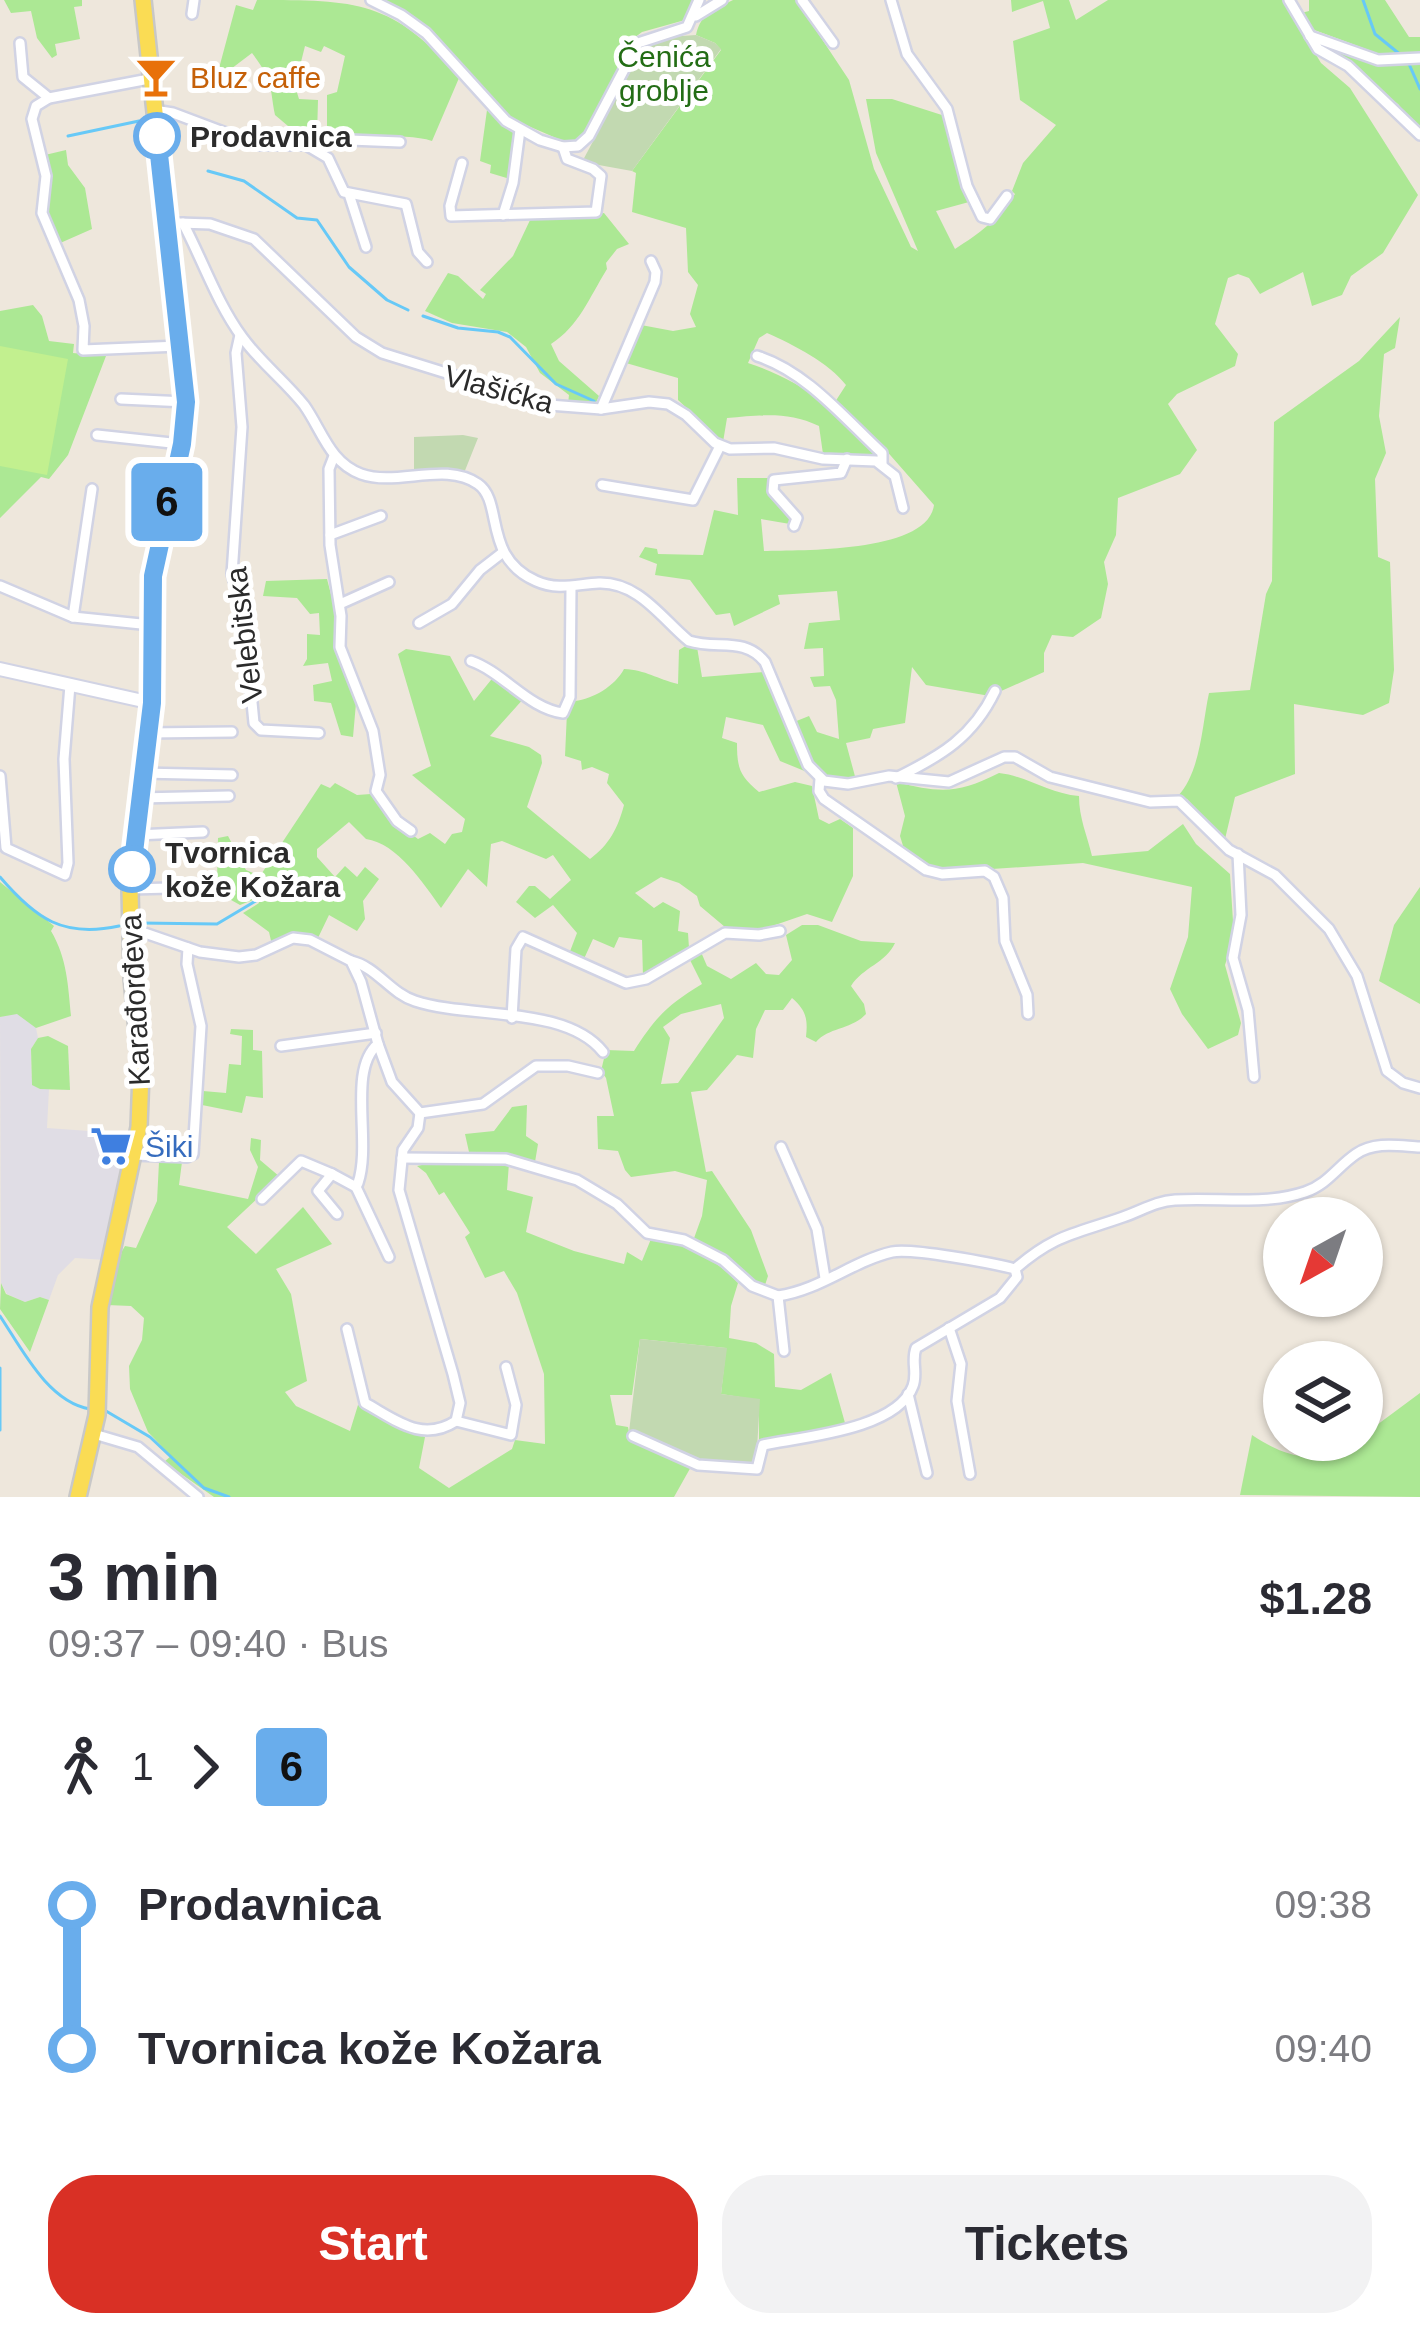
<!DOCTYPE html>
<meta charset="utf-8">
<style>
body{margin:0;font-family:Arial,sans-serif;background:#f2f2f3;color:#2b2b33;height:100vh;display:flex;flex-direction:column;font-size:45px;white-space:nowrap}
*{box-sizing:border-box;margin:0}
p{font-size:39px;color:#7c7c81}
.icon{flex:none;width:66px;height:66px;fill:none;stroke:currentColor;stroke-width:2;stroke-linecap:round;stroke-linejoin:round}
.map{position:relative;height:1497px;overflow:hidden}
.drawer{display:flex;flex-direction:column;background:#fff;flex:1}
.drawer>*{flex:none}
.badge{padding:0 24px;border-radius:9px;font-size:42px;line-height:78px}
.needle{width:78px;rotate:220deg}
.tools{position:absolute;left:1263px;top:1197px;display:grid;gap:24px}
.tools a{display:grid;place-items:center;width:120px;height:120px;border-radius:50%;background:#fff;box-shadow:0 3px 9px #0004;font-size:60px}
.map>.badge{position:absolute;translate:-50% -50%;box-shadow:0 0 0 6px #fff}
.legs{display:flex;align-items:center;gap:18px;height:132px;padding:0 48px;font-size:39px}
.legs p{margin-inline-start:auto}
.overview{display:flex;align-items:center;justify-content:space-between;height:204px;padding:0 48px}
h1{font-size:66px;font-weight:800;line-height:90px}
.cta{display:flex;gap:24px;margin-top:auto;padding:24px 48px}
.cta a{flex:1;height:138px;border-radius:48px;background:#d93025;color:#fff;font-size:48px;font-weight:800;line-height:138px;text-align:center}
.cta a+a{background:#f2f2f3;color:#2b2b33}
ul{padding:0 48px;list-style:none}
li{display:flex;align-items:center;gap:42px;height:144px;font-size:45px}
li i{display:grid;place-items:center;width:18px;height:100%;margin:0 15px;background:currentColor}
li i::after{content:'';width:30px;height:30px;margin:-15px;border:9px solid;border-radius:50%;background:#fff}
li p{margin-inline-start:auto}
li:first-child i{background:linear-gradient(#0000 50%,currentColor 0)}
li:last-child i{background:linear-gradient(currentColor 50%,#0000 0)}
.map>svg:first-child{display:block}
.industrial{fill:#e0dde5}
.green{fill:#ace894;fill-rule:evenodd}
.cemetery{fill:#c2d9b1}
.pitch{fill:#c2f08f}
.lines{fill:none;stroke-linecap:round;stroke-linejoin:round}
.stream{stroke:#67c9f7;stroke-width:3}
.minor-casing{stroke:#d1d3e4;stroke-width:14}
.tertiary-casing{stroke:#d1d3e4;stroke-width:16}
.primary-casing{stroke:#c8c8c8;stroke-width:20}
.minor{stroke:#fff;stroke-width:9}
.tertiary{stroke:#fff;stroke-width:12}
.primary{stroke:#fadc54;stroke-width:15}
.line-1-casing{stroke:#fff;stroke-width:27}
.line-1{stroke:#69adec;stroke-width:18}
.stop-1-dot{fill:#fff;stroke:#69adec;stroke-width:6}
.labels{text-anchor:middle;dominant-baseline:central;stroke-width:10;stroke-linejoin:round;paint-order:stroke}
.park-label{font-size:30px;fill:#236d15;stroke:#fff}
.food-label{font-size:30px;fill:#c56008;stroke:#fff;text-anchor:start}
.stop-label{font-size:30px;font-weight:bold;fill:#2b2b2b;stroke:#fff;text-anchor:start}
.street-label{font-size:30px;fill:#2b2b2b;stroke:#fff}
.shop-label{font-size:30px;fill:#366cbe;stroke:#fff;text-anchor:start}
</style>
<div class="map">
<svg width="1420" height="1497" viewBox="0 0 1420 1497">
<rect width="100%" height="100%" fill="#eee7dc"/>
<!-- industrial -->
<path class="industrial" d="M17,1013L36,1028L38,1038L31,1049L32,1082L40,1089H49L47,1128L131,1134L106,1260L75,1258L58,1275L49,1300L40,1297L25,1302L7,1294L1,1283L0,1017Z"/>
<!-- green -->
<g class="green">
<path d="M4,0H82V6L74,7L80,39L55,44L57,55L52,58L37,38L31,11L11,13Z"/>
<path d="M257,0C356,0 394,0 459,78L432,141C407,133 357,138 327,135V95L337,92L345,56L324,46L321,52L305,46L295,86L299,99L318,100L317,136L286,140L288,126L275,115C269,83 274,83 252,53L223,75L218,72L236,5L253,10Z"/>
<path d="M379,0H694L685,20L642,32L634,38L620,75L586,131L570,144L505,116L422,25Z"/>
<path d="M733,0H796L849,80L874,169L911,247L918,251L876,153L866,99H892L945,116L956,165L969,202L936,211L955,249C980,233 999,219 1015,194L1012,191L1023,163L1056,125L1020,100L1013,41L1050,28L1043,1L1012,12L1011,0H1069L1076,20L1108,0H1283L1321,63L1350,88L1418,195L1383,253L1351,276L1342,295L1312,306L1303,272L1260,294L1249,278L1238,274L1228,278L1215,324L1238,354L1235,366L1177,394L1168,404L1197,450L1180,474L1118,498L1116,535L1104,562L1108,584L1101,618L1073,637L1052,635L1044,653V672L990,696L926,685L912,667L905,723L873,729L870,738L846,743L856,780C809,782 809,760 794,722L809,716L817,732L839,739L836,700L830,686L814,687L810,677L824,676L823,648L804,649L809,623L840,620L837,591L778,595L780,604L734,626L730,613L716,615L690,580L655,575L657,564L639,557L645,547L657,549L658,554L703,555L714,510L738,515L737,478H774L768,490L791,516L790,524L761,519L764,551C801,550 928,553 934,505L884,448L835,402L846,385C829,363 794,345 767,333L759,338L748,363C798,379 846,413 877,455L823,454L819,426C788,411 761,415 727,418L723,442L678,400V378L626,363L641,325L673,331L696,327L690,314L698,285L688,272L686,228L632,212L636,173L632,171L721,50L715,43L696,35C701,13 714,9 733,0Z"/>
<path d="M1309,0H1385L1409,37H1420V53L1385,56L1309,28L1301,13L1309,11Z"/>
<path d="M1321,44L1378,63L1420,61V131L1398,104Z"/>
<path d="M487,110L514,132L510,179L490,173L491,165L480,161Z"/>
<path d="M66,150L68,165L85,188L92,229L58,244L46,215L45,155Z"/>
<path d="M604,213L629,244L617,249L606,263L607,269C589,298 579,326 551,344L559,361L599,396L595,405L568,404L569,395L540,373L526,347L507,332L452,323L425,311L448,273L458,276L483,299L486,294L480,290L513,256L531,218L554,220Z"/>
<path d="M33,305L42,316L49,341L74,344L73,353L106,356L68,455L49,479L41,477L0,518V311Z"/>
<path d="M1400,317L1395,348L1384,354L1379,416L1386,453L1375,479L1378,557L1390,562L1394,670L1389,703L1363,715L1294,704L1295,774L1235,797L1225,839L1187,799L1178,796C1201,771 1202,725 1209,693L1250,690L1266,594L1272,581L1274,422L1359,361Z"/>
<path d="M327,579L337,618L335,646L362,702L356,703L353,737L341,735L331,703L314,701L313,685L332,681L328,663L303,666L307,659V634L320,635L319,613L310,614L297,598L263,596L266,581Z"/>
<path d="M689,644L697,647L702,677L764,672L807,772L780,761L763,725L726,717L722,738L737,743C737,769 740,776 759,792L795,782L812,786L819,819L829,824L840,819L853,828V876L832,922L807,914L755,932L725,927L700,906L697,896L679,883L661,877L635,893L654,908L663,902L680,911L678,931L688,933L689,948L643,977L642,940L619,937L614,948L593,939L583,961L569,954L577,933L553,905L535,918L516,902L529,886H535L550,899L571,880L553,855L546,859L502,841L491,844L487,887L468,869L441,908C424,884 397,843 366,839L349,822L317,849V857L335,877L345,866L357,877L365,867L379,879L363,901L365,919L357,931L329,915L317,940L291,934L272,945L269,932L243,913L259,903L258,898L240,905L215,891L212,885L217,882L218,838L228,836L246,870L260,876L321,784L330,788L335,783L357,795L371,794L390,818L418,839L430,833L445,844L452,834L462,832L465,819L412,775L431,766L398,654L406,649L450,656L474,701L495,675L525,697L490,736L529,747L541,755L542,763L527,807L590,859C609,845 618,828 624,805L607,783L609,774L592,767L582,770L581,761L565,756L567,712L575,701C593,699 615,686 624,669C646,670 657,679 678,684L679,650Z"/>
<path d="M999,773C1027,776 1050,794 1079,796C1079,818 1087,835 1092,856L1148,851L1183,824L1196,844L1230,874L1234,937L1225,965L1241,1023L1238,1035L1208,1049L1182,1014L1170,989L1188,937L1192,887L1083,863L947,872L923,865L904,849L900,836L905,816L896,782C940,793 958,794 999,773Z"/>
<path d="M0,882L54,926L51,931C67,958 68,985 71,1016L36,1028L17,1014L0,1017Z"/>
<path d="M1420,887V1004L1379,981L1394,925Z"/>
<path d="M802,925H818L861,941L895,943C886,963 863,967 851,986L864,1004L866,1014C851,1030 829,1027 816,1042L806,1037C808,1019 806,1010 792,998L783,1010H765L756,1029L753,1058L737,1055L707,1090L691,1092L706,1172L712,1171L751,1230L768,1276L764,1288L693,1241L702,1216L707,1180L675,1171L631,1177L625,1170L618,1151L598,1149L597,1116H614L606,1078L601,1071L606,1050L634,1051C655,1018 667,1005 702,984L689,958L701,952L707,966L731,979L756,963L766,974L779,975L792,960L786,935ZM721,1004L724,1018L678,1083L661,1084L670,1038L663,1027L681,1014Z"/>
<path d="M231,1029L253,1030V1050L262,1051L263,1098L246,1096L242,1113L202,1105L203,1091L226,1093L229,1064L241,1065L242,1036L230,1034Z"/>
<path d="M48,1036L68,1046L70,1090L40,1089L32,1085L31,1049L38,1038Z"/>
<path d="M527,1105L526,1136L538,1144L535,1162L507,1155L469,1152L465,1134L494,1131L512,1107Z"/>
<path d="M251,1138L261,1140L260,1160L280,1177L227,1227L256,1254L303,1207L332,1244L276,1269L291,1294L307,1381L285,1392L296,1406L350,1431L358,1405L425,1437L419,1468L449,1488L512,1449L515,1440L545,1444L544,1374L517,1293L504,1271L485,1278L465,1237L470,1233L444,1192L439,1195L426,1173L417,1166L441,1161L509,1163L507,1190L533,1197L526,1232L574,1251L624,1264L627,1252L642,1261L651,1239C681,1240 718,1260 738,1283L731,1306L729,1338L756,1343L774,1354L775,1387L801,1390L831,1373L845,1423L827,1430L759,1440V1400L721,1394L726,1348L640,1339L632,1395H610L616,1425L628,1427L630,1438L692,1465L674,1497H214L164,1462L171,1456L148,1432L130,1389L129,1366L142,1340L144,1318L131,1306L107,1305L122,1251L125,1246L136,1248L157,1201L159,1162H182L179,1185L248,1199L258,1167L250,1150Z"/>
<path d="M1,1283L6,1294L25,1302L40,1297L49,1300L30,1352L0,1309Z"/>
<path d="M1420,1393V1497L1240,1495L1252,1435C1278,1452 1305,1464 1335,1451C1345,1447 1352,1442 1362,1440V1436Z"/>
</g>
<!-- cemetery -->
<g class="cemetery">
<path d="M696,35L715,43L721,49L632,171L582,162L644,46L668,37Z"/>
<path d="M463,435L478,438L464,473L414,472V437Z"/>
<path d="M640,1339L727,1348L721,1394L760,1399L756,1465L699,1462L629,1432Z"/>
</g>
<!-- pitch -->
<path class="pitch" d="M0,346L68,359L47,475L0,466Z"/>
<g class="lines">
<!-- stream -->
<g class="stream">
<path d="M1363,0L1375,34L1402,56"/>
<path d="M1409,64L1420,89"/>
<path d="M68,136L139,121"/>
<path d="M208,171L244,181L297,218L317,220L349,267L387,300L408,310"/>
<path d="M423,316L458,328L498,332L510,337L556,384L594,401"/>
<path d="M0,877C36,919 63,938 119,926"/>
<path d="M140,923L217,924L296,877"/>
<path d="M0,1316C22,1349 48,1402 90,1409"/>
<path d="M0,1368V1430"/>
<path d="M106,1411L150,1437L204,1488L229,1497"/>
</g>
<!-- minor casing -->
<g class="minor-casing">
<g id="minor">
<path d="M371,0L401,15L426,33L506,121L540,140L563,147L578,146L589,136L638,43L687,27L699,0"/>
<path d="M802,0L833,43"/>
<path d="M891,0L907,54L947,109L967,186L982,217L990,219L1007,196"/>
<path d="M1289,0L1318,49L1348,66L1420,135"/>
<path d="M192,14L194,0"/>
<path d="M696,16L722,0"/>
<path d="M1310,36L1378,60L1420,58"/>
<path d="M20,43L23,77L49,98"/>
<path d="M149,79L49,98L36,106L32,119L46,176L42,213L79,300L84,326L83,350L179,346"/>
<path d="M154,110L173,113L258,145H306L328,158L344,192L406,204L418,252L427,262"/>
<path d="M306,145L325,139L400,142"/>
<path d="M462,163L450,206L451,216L596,212L601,176L593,169L567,159L563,147"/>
<path d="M349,194L366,247"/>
<path d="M503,215L513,183L520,130"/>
<path d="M179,223L210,224L254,239L356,337L382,353L549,405L601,409L649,402L668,404L686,415L715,443L730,449L774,448L823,459L876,461L895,476L903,508"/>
<path d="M183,223C203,261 217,303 242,337C260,362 285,381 304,405C322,430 329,462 361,474C397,487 445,461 478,484C504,502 482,557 536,581C558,591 577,584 599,583C639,582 662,619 689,641C717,650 744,636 765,662L808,765L824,781L848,784L889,776L949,782L1004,757H1015L1050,777L1150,802L1179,801L1229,850L1275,875L1329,929L1357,976L1387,1071L1403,1083L1420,1088"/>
<path d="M240,335L236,353L242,427L232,574L243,610L254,723L261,730L319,733"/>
<path d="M757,356C806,371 846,420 882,453V464"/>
<path d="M121,399L186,402"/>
<path d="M601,409L655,282L656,272L651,261"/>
<path d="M97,435L181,444"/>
<path d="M334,456L329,469L330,545L341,616L340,647L373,731L380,775L376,791L397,821L411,831"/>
<path d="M602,485L693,500L720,446"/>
<path d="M794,526L797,518L773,491L774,480L841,473L847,459"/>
<path d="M330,535L381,516"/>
<path d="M0,586L73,617L151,625"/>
<path d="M340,604L389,582"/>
<path d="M73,617L92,489"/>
<path d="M419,623L452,604L480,570L502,553"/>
<path d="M471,661C503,672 529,709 563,713L570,697L571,588"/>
<path d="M148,733L232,732"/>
<path d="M142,773L232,775"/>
<path d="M0,776L6,848L65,875L68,863L64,759L70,685"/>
<path d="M896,778C941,756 973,737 995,691"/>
<path d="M820,779L819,791L824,799L926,870L942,874L985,871L994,877L1003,898L1005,941L1027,995L1028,1014"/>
<path d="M139,798L229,796"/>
<path d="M136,835L203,832"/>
<path d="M1238,854L1241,915L1233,958L1248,1010L1254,1077"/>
<path d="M130,889L211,887"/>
<path d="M130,933L142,932L200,952L239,957L256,955L293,938L310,940L351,961L361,982L378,1044C347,1070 372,1142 358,1183L356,1187L332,1174L318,1191L337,1214"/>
<path d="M351,961C377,967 390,993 415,1001C469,1019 566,1005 603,1052"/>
<path d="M512,1018L516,949L523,937L626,983L646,979L725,933L759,935L780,931"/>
<path d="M378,1044L392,1082L420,1113L483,1104L536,1066H568L598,1073"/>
<path d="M281,1046L376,1033"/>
<path d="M781,1147L817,1229L825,1278"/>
<path d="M133,1155L187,1157L193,1154L201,1026L187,964L188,948"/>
<path d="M402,1158L506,1159L577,1180L617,1204L647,1233L684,1240L723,1260L752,1286L778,1296L784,1351"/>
<path d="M356,1187L389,1257"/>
<path d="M262,1199L301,1161L332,1174"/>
<path d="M1015,1269C1055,1234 1075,1234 1123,1217C1141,1211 1156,1201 1175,1200C1218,1197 1263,1206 1305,1192C1328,1184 1337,1167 1356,1154C1375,1141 1399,1146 1420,1147"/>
<path d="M949,1328L961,1364L957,1401L970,1474"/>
<path d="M347,1329L365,1403C396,1420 422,1443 456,1421L460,1403L453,1374L399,1190L403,1150L418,1128L420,1113"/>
<path d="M908,1394L927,1473"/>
<path d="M456,1421L511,1435L516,1405L506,1367"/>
<path d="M94,1434L138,1447L198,1497"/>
<path d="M633,1436L698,1465L757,1469L763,1445C801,1437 897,1430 913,1386C918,1373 911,1361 916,1348L1000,1298L1017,1277L1015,1269C992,1263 912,1248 892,1252C853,1261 820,1290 778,1296"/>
</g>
</g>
<!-- tertiary casing -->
<g class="tertiary-casing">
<path id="tertiary" d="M0,669L152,703"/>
</g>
<!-- primary casing -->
<g class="primary-casing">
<path id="primary" d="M78,1497L97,1415L100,1307L139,1127L141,1073L132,978L130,889L152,703L153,576L182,439L186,402L143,0"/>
</g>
<!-- minor -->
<use href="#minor" class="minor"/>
<!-- tertiary -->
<use href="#tertiary" class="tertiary"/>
<!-- primary -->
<use href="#primary" class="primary"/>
</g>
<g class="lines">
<!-- line-1 casing -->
<g class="line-1-casing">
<path id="line-1" d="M132,869L152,703L153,576L182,444L186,402L157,136"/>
</g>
<!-- line-1 -->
<use href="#line-1" class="line-1"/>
</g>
<!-- icons -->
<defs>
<g id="bar-bare" transform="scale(3.24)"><path d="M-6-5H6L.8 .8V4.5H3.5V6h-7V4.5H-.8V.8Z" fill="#e8710a" stroke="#fff" stroke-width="2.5" paint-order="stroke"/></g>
<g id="supermarket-bare" transform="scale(3.24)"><path d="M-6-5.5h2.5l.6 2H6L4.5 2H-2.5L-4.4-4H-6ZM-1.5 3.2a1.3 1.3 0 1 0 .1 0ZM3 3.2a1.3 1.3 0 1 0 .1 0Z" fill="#3f7fe0" stroke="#fff" stroke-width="2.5" paint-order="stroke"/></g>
</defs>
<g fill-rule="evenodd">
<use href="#bar-bare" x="156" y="77"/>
<use href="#supermarket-bare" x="111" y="1146"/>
</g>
<!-- markers -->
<g class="stop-1-dot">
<circle cx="157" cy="136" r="21"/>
<circle cx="132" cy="869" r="21"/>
</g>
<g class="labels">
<!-- park labels -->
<g class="park-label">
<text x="664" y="56">Čenića<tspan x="664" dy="34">groblje</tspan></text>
</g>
<!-- food labels -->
<g class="food-label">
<text x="190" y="77">Bluz caffe</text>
</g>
<!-- stop labels -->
<g class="stop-label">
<text x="190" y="136">Prodavnica</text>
<text x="165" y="852">Tvornica<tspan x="165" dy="34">kože Kožara</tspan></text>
</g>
<!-- street labels -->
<g class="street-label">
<text transform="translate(499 389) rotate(15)">Vlašićka</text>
<text transform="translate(244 635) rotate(-97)">Velebitska</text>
<text transform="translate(135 1000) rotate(-93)">Karađorđeva</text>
</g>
<!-- shop labels -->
<g class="shop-label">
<text x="145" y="1146">Šiki</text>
</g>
</g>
</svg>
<div class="tools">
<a><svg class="needle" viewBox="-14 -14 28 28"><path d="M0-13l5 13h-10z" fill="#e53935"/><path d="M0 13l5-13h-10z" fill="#7c7c81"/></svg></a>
<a><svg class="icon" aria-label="layers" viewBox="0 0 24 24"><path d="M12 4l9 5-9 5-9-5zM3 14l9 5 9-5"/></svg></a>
</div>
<b class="badge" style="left:167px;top:502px;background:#69adec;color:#111">6</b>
</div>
<section class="drawer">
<div class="overview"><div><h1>3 min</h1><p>09:37 – 09:40 · Bus</p></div><b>$1.28</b></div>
<div class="legs"><svg class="icon" aria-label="walk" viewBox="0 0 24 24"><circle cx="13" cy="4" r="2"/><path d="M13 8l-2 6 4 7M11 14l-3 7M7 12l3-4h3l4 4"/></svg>1<svg class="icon" aria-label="forward" viewBox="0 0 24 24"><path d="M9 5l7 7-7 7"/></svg><b class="badge" style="background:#69adec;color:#111">6</b></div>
<ul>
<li><i style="color:#69adec"></i><b>Prodavnica</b><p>09:38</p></li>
<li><i style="color:#69adec"></i><b>Tvornica kože Kožara</b><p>09:40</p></li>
</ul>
<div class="cta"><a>Start</a><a>Tickets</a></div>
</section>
